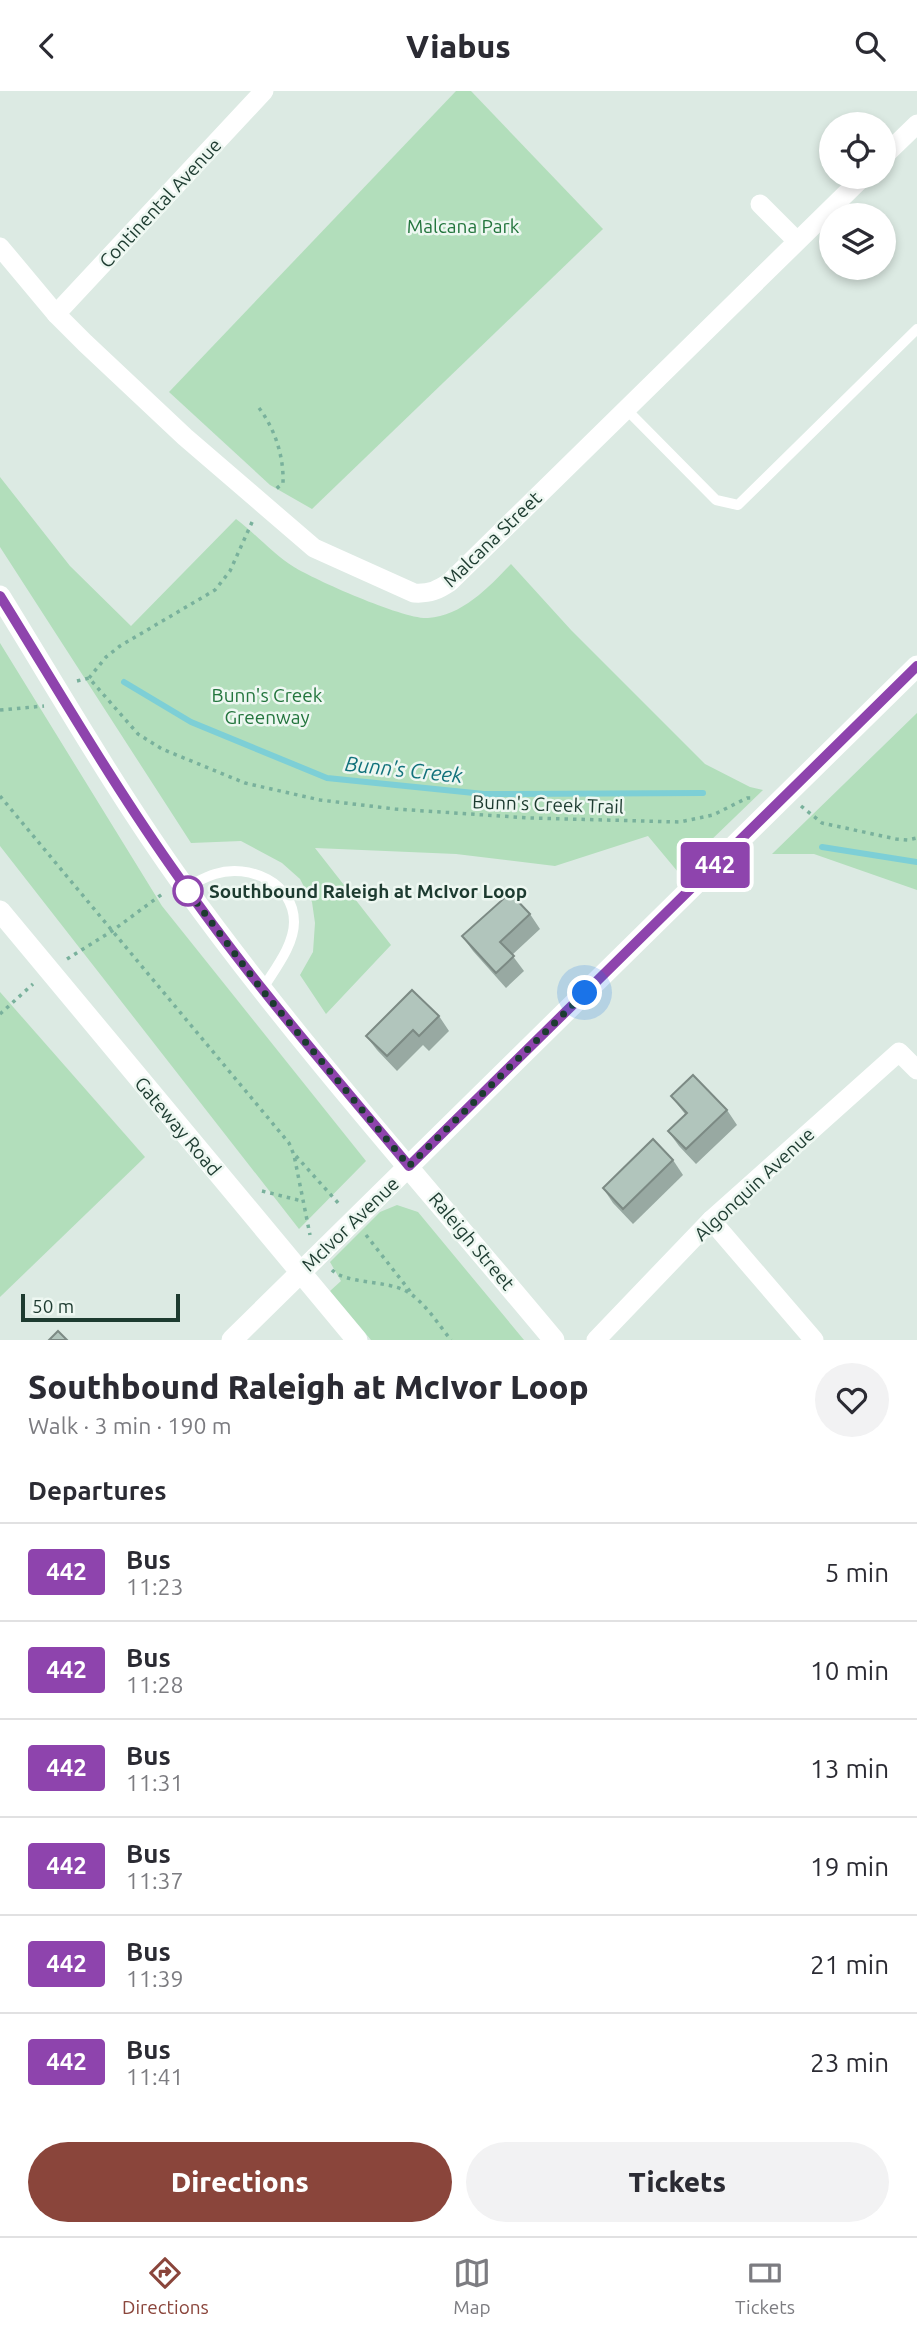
<!DOCTYPE html>
<meta charset="utf-8">
<style>
body{margin:0;font-family:Ubuntu,sans-serif;background:#f2f2f3;color:#2b2b33;height:100vh;display:flex;flex-direction:column;font-size:26px;white-space:nowrap}
*{box-sizing:border-box;margin:0}
p{font-size:23px;color:#7c7c81}
.icon{flex:none;width:38px;height:38px;fill:none;stroke:currentColor;stroke-width:2;stroke-linecap:round;stroke-linejoin:round}
.map{position:relative;height:1249px;overflow:hidden}
.panel{display:flex;flex-direction:column;background:#fff;flex:1}
.panel>*{flex:none}
.badge{padding:0 14px;border-radius:5px;font-size:24px;line-height:46px}
.tools{position:absolute;left:819px;top:21px;display:grid;gap:14px}
.tools a{display:grid;place-items:center;width:77px;height:77px;border-radius:50%;background:#fff;box-shadow:0 4px 10px #0003;font-size:35px}
.scale{position:absolute;left:21px;bottom:18px;width:159px;box-sizing:border-box;padding-left:7px;border:4px solid #1d3b30;border-top:0;font-size:19px;line-height:24px;white-space:nowrap;color:#1d3b30;-webkit-text-stroke:5px #edf7f1;paint-order:stroke}
.you{position:absolute;width:35px;height:35px;margin:-18px;border:5px solid #fff;border-radius:50%;background:#1a73e8;box-shadow:0 0 0 10px #1a73e833}
.map>.badge{position:absolute;translate:-50% -50%;box-shadow:0 0 0 4px #fff}
h2{padding:0 28px;font-size:26px;line-height:63px}
.round{display:grid;place-items:center;flex:none;width:74px;height:74px;border-radius:37px;background:#f2f2f3}
.summary{display:flex;align-items:center;justify-content:space-between;height:119px;padding:0 28px}
h1{font-size:33px;font-weight:800;line-height:52px}
.primary-button{display:flex;gap:14px;margin-top:auto;padding:14px 28px}
.primary-button a{flex:1;height:80px;border-radius:42px;background:#8a453b;color:#fff;font-size:28px;font-weight:800;line-height:80px;text-align:center}
.primary-button a+a{background:#f2f2f3;color:#2b2b33}
ul{padding:0;list-style:none}
li{display:flex;align-items:center;gap:21px;height:98px;padding:0 28px;border-top:2px solid #e1e1e2}
li div{flex:1}
li b{display:block;font-size:26px}
li em{font-style:normal}
li .badge{min-width:77px;font-weight:700;text-align:center}
header{display:flex;justify-content:space-between;align-items:center;height:91px;padding:0 28px;background:#fff;font-size:32px;font-weight:800}
.menu{display:flex;justify-content:space-around;align-items:center;height:98px;border-top:2px solid #e1e1e2;background:#fff;font-size:19px;color:#7c7c81}
.menu a{display:grid;justify-items:center;gap:4px}
.menu .active{color:#8a453b}
.map>svg:first-child{display:block}
.green{fill:#b2debb}
.lines{fill:none;stroke-linecap:round;stroke-linejoin:round}
.stream{stroke:#7dcfd6;stroke-width:6}
.path{stroke:#79b19c;stroke-width:3.5;stroke-dasharray:3.5 5;stroke-linecap:butt}
.service{stroke:#fff;stroke-width:10}
.minor{stroke:#fff;stroke-width:19}
.tertiary{stroke:#fff;stroke-width:21}
.wall{fill:#98a9a2}
.building{fill:#b1c5bc;stroke:#7c8a84;stroke-width:2}
.line-casing{stroke:#fff;stroke-width:16}
.line{stroke:#8e44ad;stroke-width:10}
.walk{stroke:#1d3b30;stroke-width:7;stroke-dasharray:0 12.6}
.stop-dot{fill:#fff;stroke:#8e44ad;stroke-width:3.5}
.labels{text-anchor:middle;dominant-baseline:central;stroke-width:5;stroke-linejoin:round;paint-order:stroke}
.street-label{font-size:19px;fill:#1d3b30;stroke:#edf7f1}
.park-label{font-size:19px;fill:#23753d;stroke:#edf7f1}
.stop-label{font-size:19px;font-weight:bold;fill:#1d3b30;stroke:#edf7f1;text-anchor:start}
.water-label{font-size:21px;font-style:italic;fill:#12727c;stroke:#edf7f1}
</style>
<header><svg class="icon" aria-label="back" viewBox="0 0 24 24"><path d="M15 5l-7 7 7 7"/></svg>Viabus<svg class="icon" aria-label="search" viewBox="0 0 24 24"><circle cx="10" cy="10" r="6"/><path d="M15 15l6 6"/></svg></header>
<div class="map">
<svg width="917" height="1249" viewBox="0 0 917 1249">
<rect width="100%" height="100%" fill="#dceae3"/>
<!-- green -->
<g class="green">
<path d="M456,0H471L603,138L312,418L270,394L169,301Z"/>
<path d="M0,386L70,475L131,535L236,428C256,443 273,463 294,476C315,489 405,529 428,527C462,525 489,496 511,473L571,539L705,673L750,696L763,699L678,781L648,745L555,775L456,763L315,757L391,854L326,923L300,884L313,861L315,832L312,811L300,788L282,772L241,750L191,752L0,456Z"/>
<path d="M0,552L162,815L366,1070L299,1138L0,755Z"/>
<path d="M917,622V799L814,763H772Z"/>
<path d="M0,901L145,1066L0,1206Z"/>
<path d="M397,1114L418,1121L524,1249H371L330,1200L341,1190L330,1171L380,1121Z"/>
</g>
<g class="lines">
<!-- stream -->
<g class="stream">
<path d="M124,591L191,631L327,687L484,703L703,702"/>
<path d="M822,756L917,771"/>
</g>
<!-- path -->
<g class="path">
<path d="M259,317C275,338 284,366 283,392L276,398"/>
<path d="M89,587L106,566L120,555L215,499L230,480L253,429"/>
<path d="M77,590L89,587L138,643L162,658L245,692L320,709L395,718L530,727L680,731L713,724L747,707H753"/>
<path d="M0,619L44,615"/>
<path d="M0,705L289,1052L294,1064L310,1144"/>
<path d="M801,715L822,732L896,748L908,749L917,747"/>
<path d="M67,868L112,840L165,801"/>
<path d="M0,923L33,893"/>
<path d="M296,1065L340,1114"/>
<path d="M262,1100L302,1110"/>
<path d="M366,1144L413,1204"/>
<path d="M332,1179C346,1193 385,1189 406,1200C424,1210 438,1233 451,1249"/>
</g>
<!-- service -->
<g class="service">
<path d="M626,318L716,409L738,414L917,238"/>
<path d="M186,796C195,792 205,786 215,783C249,772 294,792 294,831C294,855 274,879 262,899"/>
</g>
<!-- minor -->
<g class="minor">
<path d="M884,65L917,33"/>
<path d="M760,113L797,150"/>
<path d="M0,156L56,223L85,252L185,346L314,457L414,502C430,503 438,499 450,491L863,86"/>
<path d="M56,223L264,0"/>
<path d="M711,1129L814,1249"/>
<path d="M596,1249L711,1129L899,961L917,979"/>
</g>
<!-- tertiary -->
<g class="tertiary">
<path d="M0,505C60,602 117,702 184,795C298,953 429,1099 554,1249"/>
<path d="M0,820L357,1249"/>
<path d="M232,1249L917,575"/>
</g>
</g>
<!-- wall -->
<g class="wall">
<path d="M530,823L540,838L512,864L524,880L506,897L473,860L462,845Z"/>
<path d="M439,925L449,940L429,960L423,954L397,980L377,959L366,945Z"/>
<path d="M671,1005L727,1019L737,1034L696,1073L679,1055L668,1040L685,1023Z"/>
<path d="M673,1069L683,1084L633,1133L613,1112L603,1097Z"/>
</g>
<!-- building -->
<g class="building">
<path d="M510,802L530,823L500,851L514,865L496,882L462,845Z"/>
<path d="M412,899L439,925L419,945L413,939L387,965L366,945Z"/>
<path d="M693,984L727,1019L686,1058L668,1040L687,1022L671,1005Z"/>
<path d="M653,1048L673,1069L623,1118L603,1097Z"/>
<path d="M58,1240L67,1249H49Z"/>
</g>
<g class="lines">
<!-- line casing -->
<g class="line-casing">
<path id="line" d="M0,505C59,600 115,697 180,788C250,889 331,981 409,1075L917,575"/>
</g>
<!-- line -->
<use href="#line" class="line"/>
<!-- walk -->
<path class="walk" d="M188,800L185,796L262,899L409,1075L585,902"/>
</g>
<!-- markers -->
<circle class="stop-dot" cx="188" cy="800" r="14"/>
<g class="labels">
<!-- street labels -->
<g class="street-label">
<text transform="translate(160 112) rotate(-47)">Continental Avenue</text>
<text transform="translate(492 448) rotate(-44)">Malcana Street</text>
<text transform="translate(548 713) rotate(2)">Bunn's Creek Trail</text>
<text transform="translate(178 1035) rotate(50)">Gateway Road</text>
<text transform="translate(754 1093) rotate(-43)">Algonquin Avenue</text>
<text transform="translate(350 1133) rotate(-44)">McIvor Avenue</text>
<text transform="translate(472 1150) rotate(50)">Raleigh Street</text>
</g>
<!-- park labels -->
<g class="park-label">
<text x="463" y="135">Malcana Park</text>
<text x="267" y="604">Bunn's Creek<tspan x="267" dy="22">Greenway</tspan></text>
</g>
<!-- stop labels -->
<g class="stop-label">
<text x="209" y="800">Southbound Raleigh at McIvor Loop</text>
</g>
<!-- water labels -->
<g class="water-label">
<text transform="translate(404 678) rotate(6)">Bunn's Creek</text>
</g>
</g>
</svg>
<div class="tools">
<a><svg class="icon" aria-label="locate" viewBox="0 0 24 24"><circle cx="12" cy="12" r="6"/><path d="M12 2v4M12 18v4M2 12h4M18 12h4"/></svg></a>
<a><svg class="icon" aria-label="layers" viewBox="0 0 24 24"><path d="M12 4l9 5-9 5-9-5zM3 14l9 5 9-5"/></svg></a>
</div>
<div class="scale">50 m</div>
<div class="you" style="left:585px;top:902px"></div>
<b class="badge" style="left:715px;top:774px;background:#8e44ad;color:#fff">442</b>
</div>
<section class="panel">
<div class="summary"><div><h1>Southbound Raleigh at McIvor Loop</h1><p>Walk · 3 min · 190 m</p></div><a class="round"><svg class="icon" aria-label="heart" viewBox="0 0 24 24"><path d="M12 20l-8-8c-3-5 5-10 8-4 3-6 11-1 8 4z"/></svg></a></div>
<h2>Departures</h2>
<ul>
<li><span class="badge" style="background:#8e44ad;color:#fff">442</span><div><b>Bus</b><p>11:23</p></div><em>5 min</em></li>
<li><span class="badge" style="background:#8e44ad;color:#fff">442</span><div><b>Bus</b><p>11:28</p></div><em>10 min</em></li>
<li><span class="badge" style="background:#8e44ad;color:#fff">442</span><div><b>Bus</b><p>11:31</p></div><em>13 min</em></li>
<li><span class="badge" style="background:#8e44ad;color:#fff">442</span><div><b>Bus</b><p>11:37</p></div><em>19 min</em></li>
<li><span class="badge" style="background:#8e44ad;color:#fff">442</span><div><b>Bus</b><p>11:39</p></div><em>21 min</em></li>
<li><span class="badge" style="background:#8e44ad;color:#fff">442</span><div><b>Bus</b><p>11:41</p></div><em>23 min</em></li>
</ul>
<div class="primary-button"><a>Directions</a><a>Tickets</a></div>
</section>
<nav class="menu">
<a class="active"><svg class="icon" aria-label="directions" viewBox="0 0 24 24"><path d="M12 3l9 9-9 9-9-9zM9 14v-3h6M13 9l2 2-2 2"/></svg>Directions</a>
<a><svg class="icon" aria-label="map" viewBox="0 0 24 24"><path d="M3 6l6-2 6 2 6-2v14l-6 2-6-2-6 2zM9 4v14M15 6v14"/></svg>Map</a>
<a><svg class="icon" aria-label="tickets" viewBox="0 0 24 24"><path d="M3 7h18v10H3zM15 7v10"/></svg>Tickets</a>
</nav>
